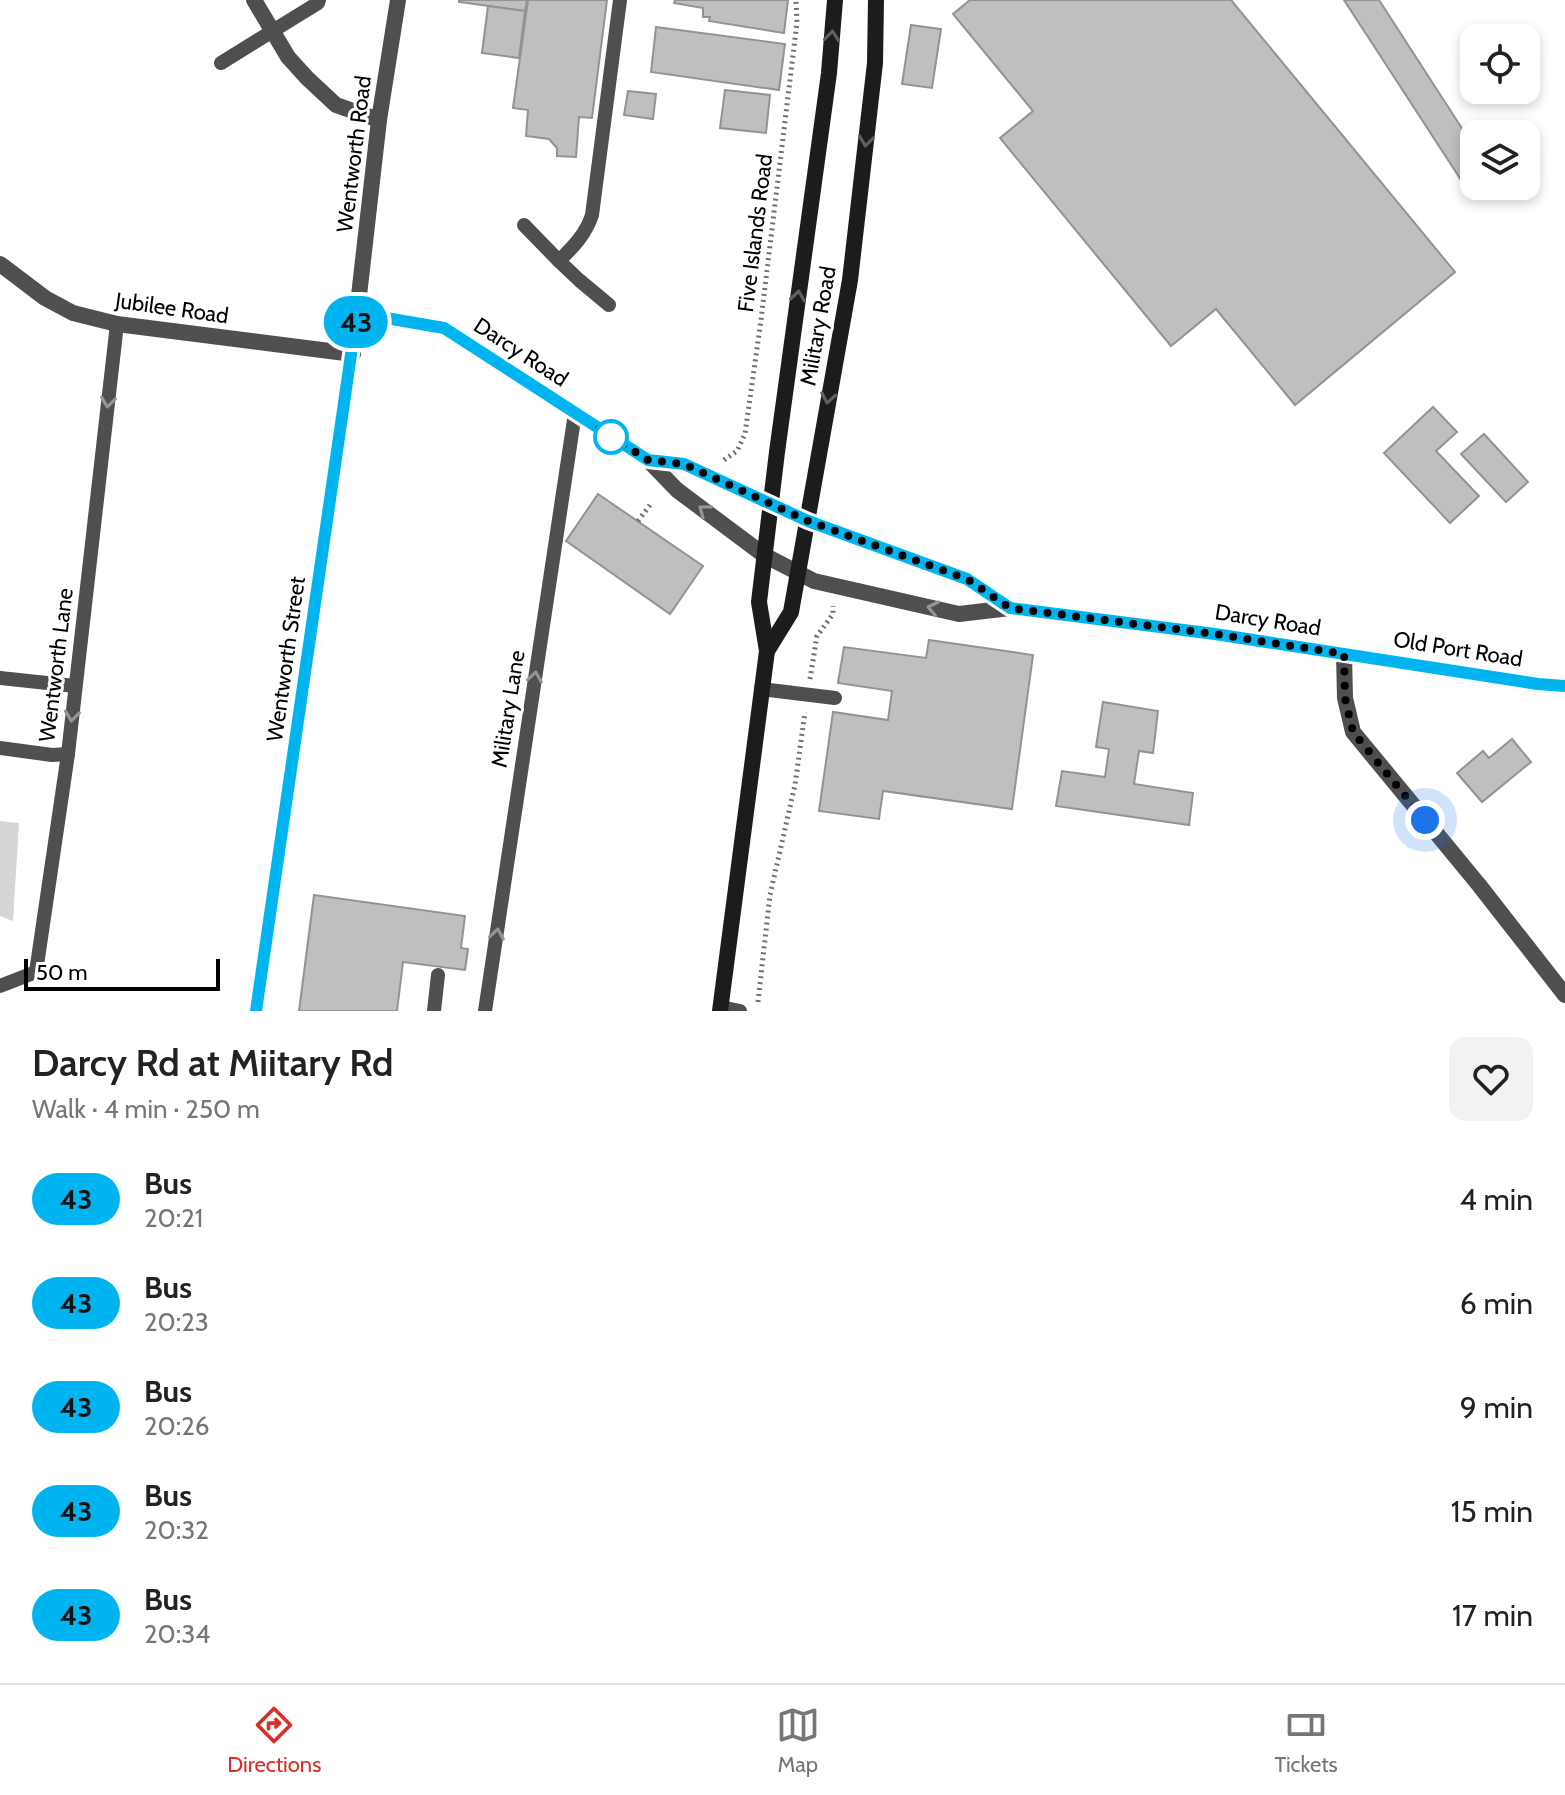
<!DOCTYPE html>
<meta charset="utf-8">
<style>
body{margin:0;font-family:Cabin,sans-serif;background:#f2f2f2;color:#222;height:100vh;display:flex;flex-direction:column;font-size:30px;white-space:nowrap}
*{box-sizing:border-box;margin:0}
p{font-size:26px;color:#767676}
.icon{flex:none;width:44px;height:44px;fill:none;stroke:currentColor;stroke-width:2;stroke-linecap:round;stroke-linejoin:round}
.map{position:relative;height:1011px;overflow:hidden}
.drawer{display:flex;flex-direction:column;background:#fff;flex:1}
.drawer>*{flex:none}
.badge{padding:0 16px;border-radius:26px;font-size:28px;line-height:52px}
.controls{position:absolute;left:1460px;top:24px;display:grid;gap:16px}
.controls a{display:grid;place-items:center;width:80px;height:80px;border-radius:16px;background:#fff;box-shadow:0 4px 12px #0003;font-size:40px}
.scale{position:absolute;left:24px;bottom:20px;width:196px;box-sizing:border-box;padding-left:8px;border:4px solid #000;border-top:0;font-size:22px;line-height:28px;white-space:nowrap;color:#000;-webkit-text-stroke:6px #fff;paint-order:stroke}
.you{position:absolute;width:40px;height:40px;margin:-20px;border:6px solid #fff;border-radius:50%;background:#1a73e8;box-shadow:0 0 0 12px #1a73e833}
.map>.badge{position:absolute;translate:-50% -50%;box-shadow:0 0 0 4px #fff}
.round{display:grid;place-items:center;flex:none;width:84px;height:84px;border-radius:16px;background:#f2f2f2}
.headline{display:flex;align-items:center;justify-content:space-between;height:136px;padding:0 32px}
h1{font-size:38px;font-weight:600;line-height:60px}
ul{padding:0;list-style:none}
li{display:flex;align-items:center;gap:24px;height:104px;padding:0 32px}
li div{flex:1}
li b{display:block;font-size:30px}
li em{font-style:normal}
li .badge{min-width:88px;font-weight:700;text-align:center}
.tabs{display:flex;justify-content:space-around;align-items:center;height:112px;border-top:2px solid #e0e0e0;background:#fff;font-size:22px;color:#767676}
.tabs a{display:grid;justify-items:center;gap:4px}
.tabs .active{color:#d93025}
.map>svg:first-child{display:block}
.green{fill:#d6d6d6}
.building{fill:#bfbfbf;stroke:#939393;stroke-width:2}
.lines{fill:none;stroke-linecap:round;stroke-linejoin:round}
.path{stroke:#717171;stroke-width:5;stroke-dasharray:2 4;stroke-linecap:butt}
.service{stroke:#4f4f4f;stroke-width:14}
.minor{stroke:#4f4f4f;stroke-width:16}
.tertiary{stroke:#4f4f4f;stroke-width:16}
.secondary{stroke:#1c1c1c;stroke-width:16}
.oneway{stroke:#606060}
.oneway2{stroke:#959595}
.line-casing{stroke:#fff;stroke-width:18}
.line{stroke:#00b5ef;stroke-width:12}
.walk{stroke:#000;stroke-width:8;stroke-dasharray:0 14.4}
.stop-dot{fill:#fff;stroke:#00b5ef;stroke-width:4}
.labels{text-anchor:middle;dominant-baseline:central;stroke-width:6;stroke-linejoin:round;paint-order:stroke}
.street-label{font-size:22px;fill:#000;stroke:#fff}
</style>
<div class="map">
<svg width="1565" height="1011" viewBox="0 0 1565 1011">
<rect width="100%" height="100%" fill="#fff"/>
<!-- green -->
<path class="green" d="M0,821L19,823L13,921L0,916Z"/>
<!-- building -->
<g class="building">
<path d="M459,0H527L525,11L459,2Z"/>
<path d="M528,0H607L592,118L579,117L576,157L557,156V148L549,139L526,136L528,110L513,108Z"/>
<path d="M675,0H788L784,33L709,21L710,17H703V8L674,3Z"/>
<path d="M970,0H1231L1455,272L1295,405L1216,309L1171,346L1000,138L1033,111L953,14Z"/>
<path d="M1344,0H1379L1474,147V180L1465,186Z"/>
<path d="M488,6L525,11L519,58L482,53Z"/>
<path d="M911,25L941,29L932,88L902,84Z"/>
<path d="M656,27L785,44L779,90L651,72Z"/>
<path d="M725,90L770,95L766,133L720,128Z"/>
<path d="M628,91L656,94L653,119L624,115Z"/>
<path d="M1433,407L1457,432L1436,451L1479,496L1450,523L1384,453Z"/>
<path d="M1484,434L1528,482L1506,502L1461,454Z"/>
<path d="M598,494L703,566L670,614L566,541Z"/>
<path d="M929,640L1033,655L1012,809L883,791L879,819L819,811L833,712L888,720L892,691L838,683L844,647L926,658Z"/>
<path d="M1103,702L1158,711L1153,753L1139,751L1134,784L1193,793L1189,825L1056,806L1062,771L1105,777L1109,749L1096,747Z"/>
<path d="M1512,739L1531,762L1482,802L1457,773L1483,751L1489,758Z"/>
<path d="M314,895L465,916L461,948L468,949L465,970L403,962L397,1011H299Z"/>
</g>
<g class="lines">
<!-- path -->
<g class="path">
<path d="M724,460L737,451L745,434L761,320L797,22L796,0"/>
<path d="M638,521L650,505"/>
<path d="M810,679L817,636L833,614V606"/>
<path d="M758,1002L770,895L795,785L805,712"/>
</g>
<!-- service -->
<g class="service">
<path d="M221,63L318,3L319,0"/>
<path d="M524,225L559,261C573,247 586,234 592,215L620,0"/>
<path d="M559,261L579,280L609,305"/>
<path d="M0,678L75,686"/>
<path d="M761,689L835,698"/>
<path d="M0,748L52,755L68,754"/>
<path d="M0,986L36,972L68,754L117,324"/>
<path d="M721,1007L740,1011"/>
<path d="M434,1011L438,975"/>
<path d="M485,1011L575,413"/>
</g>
<!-- minor -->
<g class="minor">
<path d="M254,0L288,57L307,78L336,105L379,120"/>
<path d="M0,264L45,298L73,313L117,324L353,354"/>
<path d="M357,313L379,120L398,0"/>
<path d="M1344,654L1345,698L1353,732L1479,885L1565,995"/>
</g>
<!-- tertiary -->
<g class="tertiary">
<path d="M648,460L684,464L808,521L967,579L1010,608"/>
<path d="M256,1011L357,313L444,328L648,460L677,490L764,555L814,581L959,614L1010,608L1215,634L1538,684L1565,686"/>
</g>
<!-- secondary -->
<g class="secondary">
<path d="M767,651L791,612L850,280L875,63L876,0"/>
<path d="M720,1011L767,651L759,602L777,452L829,73L835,0"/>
</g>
</g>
<!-- one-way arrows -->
<defs><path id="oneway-chevron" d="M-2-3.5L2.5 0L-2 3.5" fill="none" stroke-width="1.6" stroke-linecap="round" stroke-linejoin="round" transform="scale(2)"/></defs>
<g class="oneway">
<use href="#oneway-chevron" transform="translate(832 36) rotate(-84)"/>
<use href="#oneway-chevron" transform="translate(866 141) rotate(97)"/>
<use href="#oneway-chevron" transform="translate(798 296) rotate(-82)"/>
<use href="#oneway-chevron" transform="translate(828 398) rotate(100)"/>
</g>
<g class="oneway2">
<use href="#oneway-chevron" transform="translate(108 402) rotate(97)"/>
<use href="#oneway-chevron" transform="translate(704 510) rotate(-143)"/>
<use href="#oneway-chevron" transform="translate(933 608) rotate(-168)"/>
<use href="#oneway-chevron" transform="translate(535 677) rotate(-81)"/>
<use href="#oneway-chevron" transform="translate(72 716) rotate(97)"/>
<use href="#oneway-chevron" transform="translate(497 934) rotate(-81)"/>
</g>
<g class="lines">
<!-- line casing -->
<g class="line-casing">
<path id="line" d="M256,1011L357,313L444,328L648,460L684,464L808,521L967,579L1010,608L1215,634L1538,684L1565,686"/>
</g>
<!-- line -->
<use href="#line" class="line"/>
<!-- walk -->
<path class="walk" d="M611,437L599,429L648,460L684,464L808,521L967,579L1010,608L1215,634L1344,654L1345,698L1353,732L1425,820"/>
</g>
<!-- markers -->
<circle class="stop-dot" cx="611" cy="437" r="16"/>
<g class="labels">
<!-- street labels -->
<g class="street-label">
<text transform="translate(354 154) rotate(-83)">Wentworth Road</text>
<text transform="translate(755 233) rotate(-83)">Five Islands Road</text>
<text transform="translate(172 308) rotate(8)">Jubilee Road</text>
<text transform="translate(818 326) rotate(-80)">Military Road</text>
<text transform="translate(521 352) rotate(33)">Darcy Road</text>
<text transform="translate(1268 620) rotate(9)">Darcy Road</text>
<text transform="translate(1458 649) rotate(9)">Old Port Road</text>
<text transform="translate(286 659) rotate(-82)">Wentworth Street</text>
<text transform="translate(56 665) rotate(-83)">Wentworth Lane</text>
<text transform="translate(508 709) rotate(-81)">Military Lane</text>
</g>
</g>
</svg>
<div class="controls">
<a><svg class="icon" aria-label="locate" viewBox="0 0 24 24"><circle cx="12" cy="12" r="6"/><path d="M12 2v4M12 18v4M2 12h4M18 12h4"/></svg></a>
<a><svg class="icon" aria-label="layers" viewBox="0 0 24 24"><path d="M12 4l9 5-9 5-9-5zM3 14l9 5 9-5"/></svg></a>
</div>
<div class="scale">50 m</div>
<div class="you" style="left:1425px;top:820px"></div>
<b class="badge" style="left:356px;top:322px;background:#00b5ef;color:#111">43</b>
</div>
<section class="drawer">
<div class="headline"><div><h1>Darcy Rd at Miitary Rd</h1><p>Walk · 4 min · 250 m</p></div><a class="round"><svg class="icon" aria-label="heart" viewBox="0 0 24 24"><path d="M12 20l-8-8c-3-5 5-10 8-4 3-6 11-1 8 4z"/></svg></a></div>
<ul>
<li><span class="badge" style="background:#00b5ef;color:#111">43</span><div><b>Bus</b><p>20:21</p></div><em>4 min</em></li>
<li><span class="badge" style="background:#00b5ef;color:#111">43</span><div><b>Bus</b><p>20:23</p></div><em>6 min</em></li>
<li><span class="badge" style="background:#00b5ef;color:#111">43</span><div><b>Bus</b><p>20:26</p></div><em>9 min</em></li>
<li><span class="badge" style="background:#00b5ef;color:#111">43</span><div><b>Bus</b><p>20:32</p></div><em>15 min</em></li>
<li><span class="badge" style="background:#00b5ef;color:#111">43</span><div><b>Bus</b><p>20:34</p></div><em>17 min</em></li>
</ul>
</section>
<nav class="tabs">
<a class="active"><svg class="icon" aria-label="directions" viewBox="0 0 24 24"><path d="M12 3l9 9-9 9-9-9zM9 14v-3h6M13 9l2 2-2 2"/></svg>Directions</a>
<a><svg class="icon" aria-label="map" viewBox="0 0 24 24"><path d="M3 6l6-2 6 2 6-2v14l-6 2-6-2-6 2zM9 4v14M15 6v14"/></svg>Map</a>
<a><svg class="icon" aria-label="tickets" viewBox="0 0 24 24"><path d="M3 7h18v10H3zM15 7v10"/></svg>Tickets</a>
</nav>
